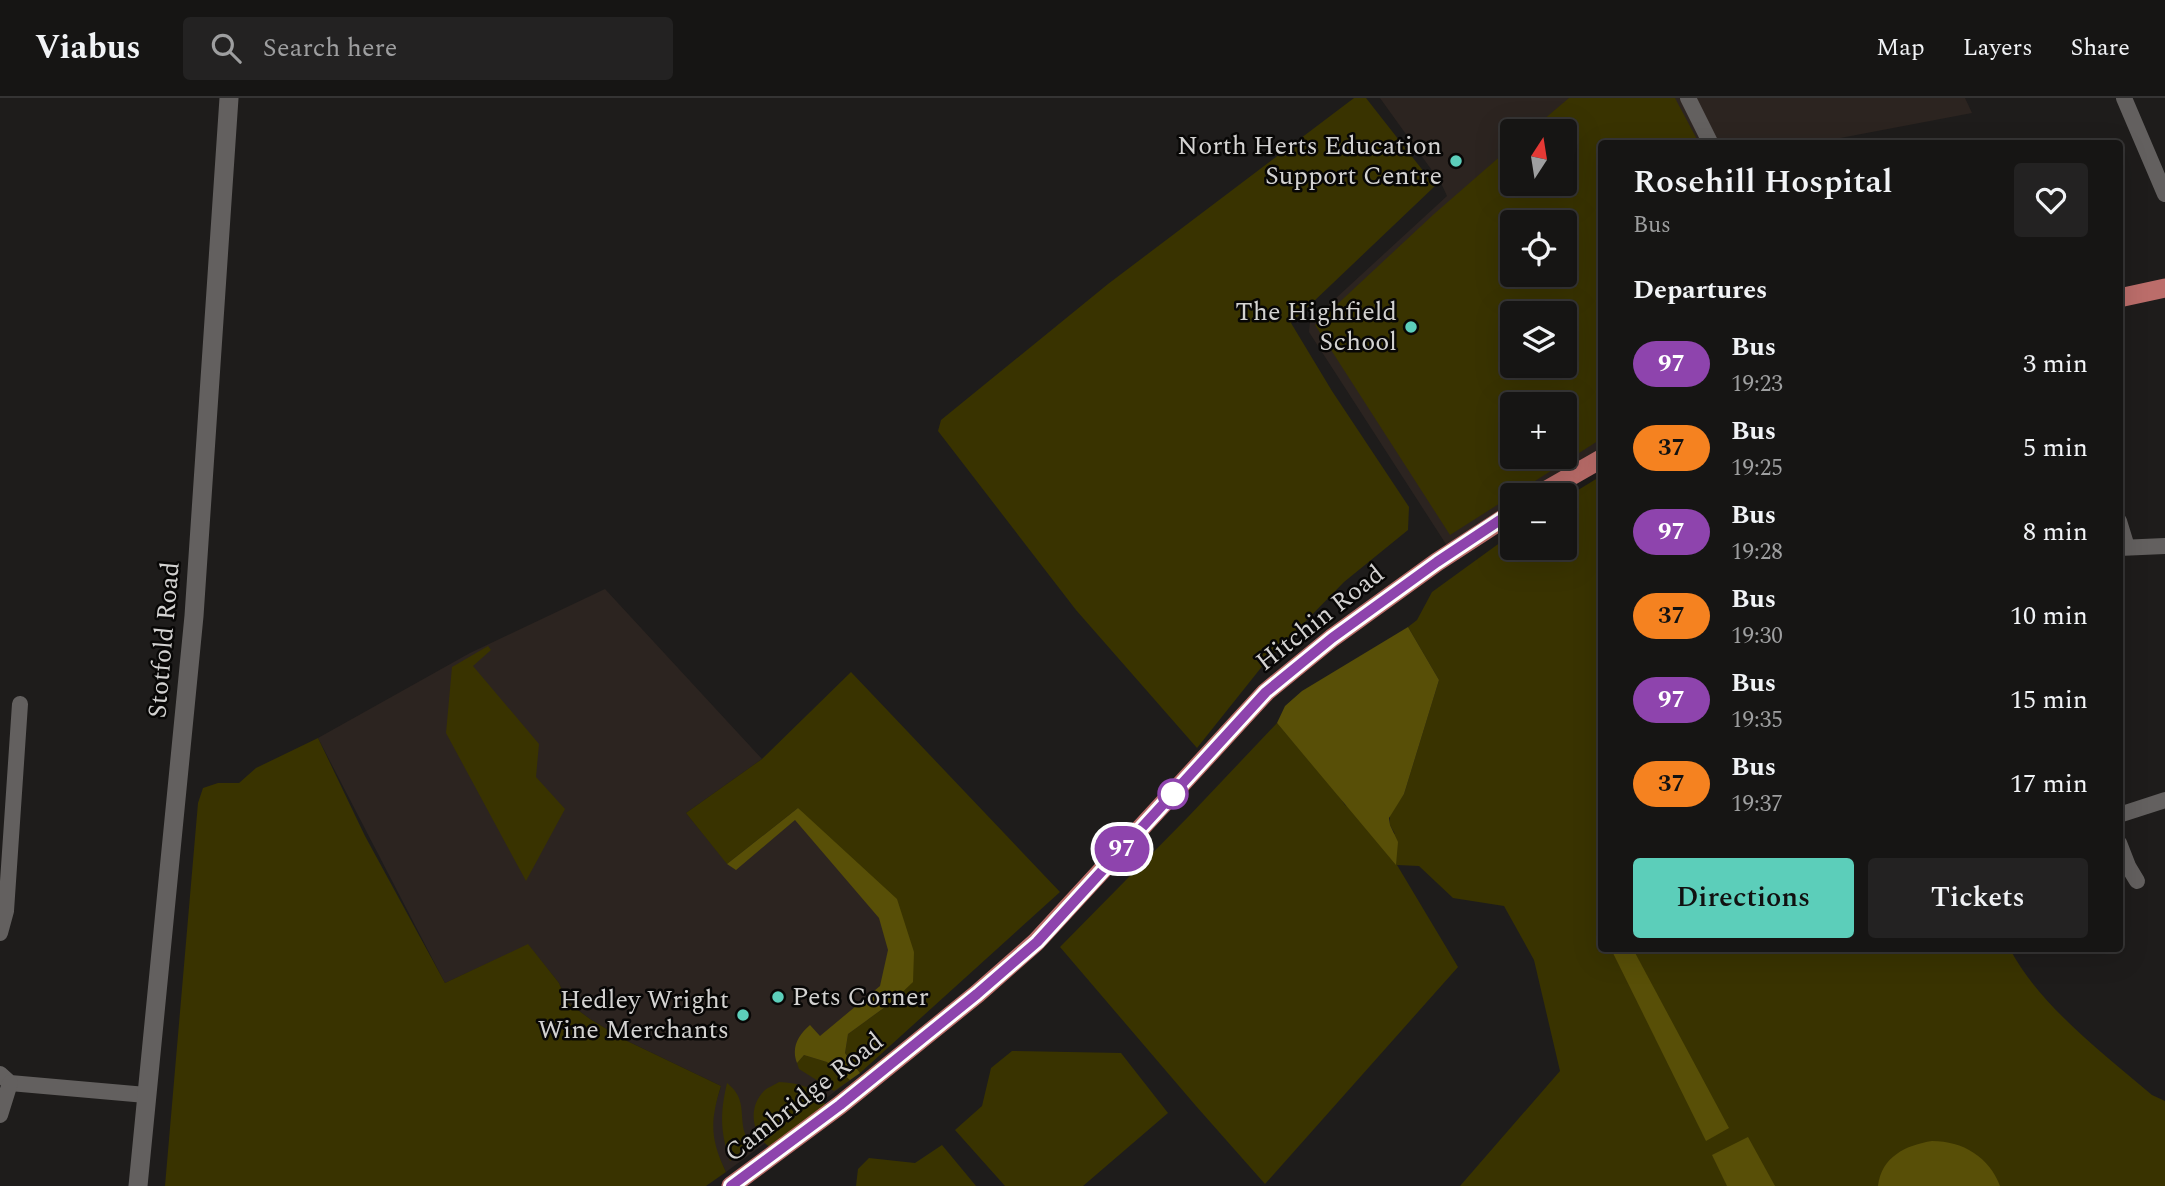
<!DOCTYPE html>
<meta charset="utf-8">
<style>
body{margin:0;font-family:Spectral,serif;background:#232222;color:#f1f3f6;height:100vh;display:flex;flex-direction:column;font-size:26px;white-space:nowrap}
*{box-sizing:border-box;margin:0}
p{font-size:23px;color:#9e9fa0}
.icon{flex:none;width:38px;height:38px;fill:none;stroke:currentColor;stroke-width:2;stroke-linecap:round;stroke-linejoin:round}
.map{position:relative;flex:1;overflow:hidden}
.panel{position:absolute;left:1598px;top:42px;width:525px;height:812px;display:flex;flex-direction:column;background:#161514;border-radius:7px;box-shadow:0 7px 28px #0002,0 0 0 2px #353434}
.panel>*{flex:none}
.badge{padding:0 14px;border-radius:23px;font-size:24px;line-height:46px}
.needle{width:46px;rotate:12deg}
.fabs{position:absolute;left:1500px;top:21px;display:grid;gap:14px}
.fabs a{display:grid;place-items:center;width:77px;height:77px;border-radius:7px;background:#161514;box-shadow:0 7px 28px #0002,0 0 0 2px #353434;font-size:35px}
.map>.badge{position:absolute;translate:-50% -50%;box-shadow:0 0 0 4px #fff}
h2{padding:0 35px;font-size:26px;line-height:63px}
.round{display:grid;place-items:center;flex:none;width:74px;height:74px;border-radius:7px;background:#232222}
.headline{display:flex;align-items:center;justify-content:space-between;height:119px;padding:0 35px}
h1{font-size:33px;font-weight:600;line-height:52px}
.button{display:flex;gap:14px;margin-top:auto;padding:14px 35px}
.button a{flex:1;height:80px;border-radius:7px;background:#5cceba;color:#111;font-size:28px;font-weight:600;line-height:80px;text-align:center}
.button a+a{background:#232222;color:#f1f3f6}
ul{padding:0;list-style:none}
li{display:flex;align-items:center;gap:21px;height:84px;padding:0 35px}
li div{flex:1}
li b{display:block;font-size:26px}
li em{font-style:normal}
li .badge{min-width:77px;font-weight:700;text-align:center}
header{display:flex;align-items:center;gap:42px;box-sizing:border-box;height:98px;padding:0 35px;background:#161514;border-bottom:2px solid #353434}
header strong{font-size:33px}
nav{display:flex;gap:38px;margin-inline-start:auto;font-size:24px}
.search{width:490px;height:63px;background:#232222;display:flex;align-items:center;gap:18px;box-sizing:border-box;padding:0 24px;border-radius:7px;color:#9e9fa0;font-size:26px}
.map>svg:first-child{display:block}
.built{fill:#2c2420;fill-rule:evenodd}
.green{fill:#393300;fill-rule:evenodd}
.forest{fill:#584f07}
.lines{fill:none;stroke-linecap:round;stroke-linejoin:round}
.minor{stroke:#63605f;stroke-width:16}
.tertiary{stroke:#63605f;stroke-width:19}
.primary{stroke:#bb6d6a;stroke-width:19}
.line-casing{stroke:#fff;stroke-width:16}
.line{stroke:#8e44ad;stroke-width:10}
.poi-dot{fill:#5cceba;stroke:#080706;stroke-width:2.5}
.stop-dot{fill:#fff;stroke:#8e44ad;stroke-width:3.5}
.labels{text-anchor:middle;dominant-baseline:central;stroke-width:5;stroke-linejoin:round;paint-order:stroke}
.poi-label{font-size:26px;fill:#d3d2d1;stroke:#080706;text-anchor:end}
.street-label{font-size:26px;fill:#d3d2d1;stroke:#080706}
</style>
<header>
<strong>Viabus</strong>
<div class="search"><svg class="icon" aria-label="search" viewBox="0 0 24 24"><circle cx="10" cy="10" r="6"/><path d="M15 15l6 6"/></svg>Search here</div>
<nav><a>Map</a><a>Layers</a><a>Share</a></nav>
</header>
<div class="map">
<svg width="2165" height="1088" viewBox="0 0 2165 1088">
<rect width="100%" height="100%" fill="#1e1c1b"/>
<!-- built -->
<g class="built">
<path d="M1380,0H1965L1972,15L1814,45L1601,46V360L1540,397H1512V416L1453,457L1309,234L1310,224L1447,98L1441,85ZM1512,33H1564V86H1512ZM1512,124H1564V177H1512ZM1512,215H1564V268H1512ZM1512,306H1564V359H1512Z"/>
<path d="M605,491L762,661L686,715L728,766L798,710L914,854L845,955L860,975L726,1074L716,1053L712,1032L714,1011L721,988L623,941L590,921L567,904L559,885L528,847L445,885L318,640L470,555Z"/>
</g>
<!-- green -->
<g class="green">
<path d="M1354,0H1366L1435,88L1291,225L1332,293L1409,409L1408,432L1344,484L1264,566L1197,650L1076,512L938,333L941,322L1108,186Z"/>
<path d="M1569,0H1675L1699,45L1601,46V341L1450,437L1315,227L1434,116L1512,48V86H1564V33H1530ZM1512,124H1564V177H1512ZM1512,215H1564V268H1512ZM1512,306H1564V359H1512Z"/>
<path d="M1601,378V850L2010,851C2039,907 2104,956 2152,997L2165,1003V1088H1460L1560,973L1534,862L1504,808L1453,800L1419,768L1397,767L1458,869L1265,1086L1196,1008L1060,849L1188,719L1277,625L1334,691L1345,707L1395,736L1390,727V716L1404,696L1439,582L1408,529L1417,522L1432,494L1512,436V450H1564L1565,400Z"/>
<path d="M488,548L491,552L473,568L539,646L536,679L565,711L526,783L446,635L452,569Z"/>
<path d="M851,574L1060,794L860,975L845,955L848,936L892,904L914,854L798,710L727,766L686,715L762,661Z"/>
<path d="M318,640L365,738L445,885L528,846L559,885L567,904L590,921L623,941L721,988C710,1023 710,1041 726,1074L706,1088H165L198,705L203,690L218,685H239L256,670Z"/>
<path d="M1012,953L1121,955L1168,1015L1083,1088H1005L955,1032L982,1008L991,970Z"/>
<path d="M804,957L827,964L850,982L834,993L799,971L797,965Z"/>
<path d="M779,984C797,985 822,989 826,1010L771,1050C752,1038 747,1010 764,993C768,989 775,987 779,984Z"/>
<path d="M727,985C743,998 741,1008 743,1028C744,1035 748,1043 751,1050L730,1063C720,1033 720,1015 727,985Z"/>
<path d="M942,1047L976,1088H856L858,1071L869,1060L915,1065Z"/>
</g>
<!-- forest -->
<g class="forest">
<path d="M1408,529L1439,582L1404,696L1389,720L1390,727L1398,744L1396,767L1277,625L1285,608L1302,593Z"/>
<path d="M798,710L897,801L914,854L913,884L892,904L848,936L845,955L860,975L850,982L827,964L804,957L797,965C791,950 798,937 810,927L820,938L880,888L888,852L879,820L795,722L736,772L727,766Z"/>
<path d="M1611,851H1633L1729,1030L1706,1043Z"/>
<path d="M1748,1039L1775,1088H1727L1712,1057Z"/>
<path d="M1932,1043C1963,1043 1989,1059 2000,1088H1878C1881,1059 1906,1047 1932,1043Z"/>
</g>
<g class="lines">
<!-- minor -->
<g class="minor">
<path d="M1688,0L1711,46"/>
<path d="M2124,0L2165,96"/>
<path d="M2119,423L2127,449"/>
<path d="M2119,450L2165,448"/>
<path d="M2119,717L2165,702"/>
<path d="M2119,745L2128,768L2137,783"/>
<path d="M0,835L6,813L20,606"/>
<path d="M0,976L10,985L146,997"/>
<path d="M0,1017L10,985"/>
</g>
<!-- tertiary -->
<path class="tertiary" d="M138,1088L194,518L229,0"/>
<!-- primary -->
<g class="primary">
<path d="M2119,200L2165,190"/>
<path d="M1538,397L1601,361"/>
<path d="M731,1088L840,1007L977,896L1036,844L1266,594L1332,540L1437,464L1512,415"/>
</g>
</g>
<g class="lines">
<!-- line casing -->
<g class="line-casing">
<path id="line" d="M731,1088L840,1007L977,896L1037,844L1266,594L1332,540L1437,464L1512,414"/>
</g>
<!-- line -->
<use href="#line" class="line"/>
</g>
<!-- markers -->
<g class="poi-dot">
<circle cx="1456" cy="63" r="7"/>
<circle cx="1411" cy="229" r="7"/>
<circle cx="778" cy="899" r="7"/>
<circle cx="743" cy="917" r="7"/>
</g>
<circle class="stop-dot" cx="1173" cy="696" r="14"/>
<g class="labels">
<!-- poi labels -->
<g class="poi-label">
<text x="1442" y="48">North Herts Education<tspan x="1442" dy="30">Support Centre</tspan></text>
<text x="1397" y="214">The Highfield<tspan x="1397" dy="30">School</tspan></text>
<text x="792" y="899" text-anchor="start">Pets Corner</text>
<text x="729" y="902">Hedley Wright<tspan x="729" dy="30">Wine Merchants</tspan></text>
</g>
<!-- street labels -->
<g class="street-label">
<text transform="translate(1320 520) rotate(-38)">Hitchin Road</text>
<text transform="translate(164 542) rotate(-85)">Stotfold Road</text>
<text transform="translate(804 999) rotate(-38)">Cambridge Road</text>
</g>
</g>
</svg>
<div class="fabs">
<a><svg class="needle" viewBox="-14 -14 28 28"><path d="M0-13l5 13h-10z" fill="#e53935"/><path d="M0 13l5-13h-10z" fill="#9e9fa0"/></svg></a>
<a><svg class="icon" aria-label="locate" viewBox="0 0 24 24"><circle cx="12" cy="12" r="6"/><path d="M12 2v4M12 18v4M2 12h4M18 12h4"/></svg></a>
<a><svg class="icon" aria-label="layers" viewBox="0 0 24 24"><path d="M12 4l9 5-9 5-9-5zM3 14l9 5 9-5"/></svg></a>
<a>+</a>
<a>−</a>
</div>
<b class="badge" style="left:1122px;top:751px;background:#8e44ad;color:#fff">97</b>
<section class="panel">
<div class="headline"><div><h1>Rosehill Hospital</h1><p>Bus</p></div><a class="round"><svg class="icon" aria-label="heart" viewBox="0 0 24 24"><path d="M12 20l-8-8c-3-5 5-10 8-4 3-6 11-1 8 4z"/></svg></a></div>
<h2>Departures</h2>
<ul>
<li><span class="badge" style="background:#8e44ad;color:#fff">97</span><div><b>Bus</b><p>19:23</p></div><em>3 min</em></li>
<li><span class="badge" style="background:#f58220;color:#111">37</span><div><b>Bus</b><p>19:25</p></div><em>5 min</em></li>
<li><span class="badge" style="background:#8e44ad;color:#fff">97</span><div><b>Bus</b><p>19:28</p></div><em>8 min</em></li>
<li><span class="badge" style="background:#f58220;color:#111">37</span><div><b>Bus</b><p>19:30</p></div><em>10 min</em></li>
<li><span class="badge" style="background:#8e44ad;color:#fff">97</span><div><b>Bus</b><p>19:35</p></div><em>15 min</em></li>
<li><span class="badge" style="background:#f58220;color:#111">37</span><div><b>Bus</b><p>19:37</p></div><em>17 min</em></li>
</ul>
<div class="button"><a>Directions</a><a>Tickets</a></div>
</section>
</div>
